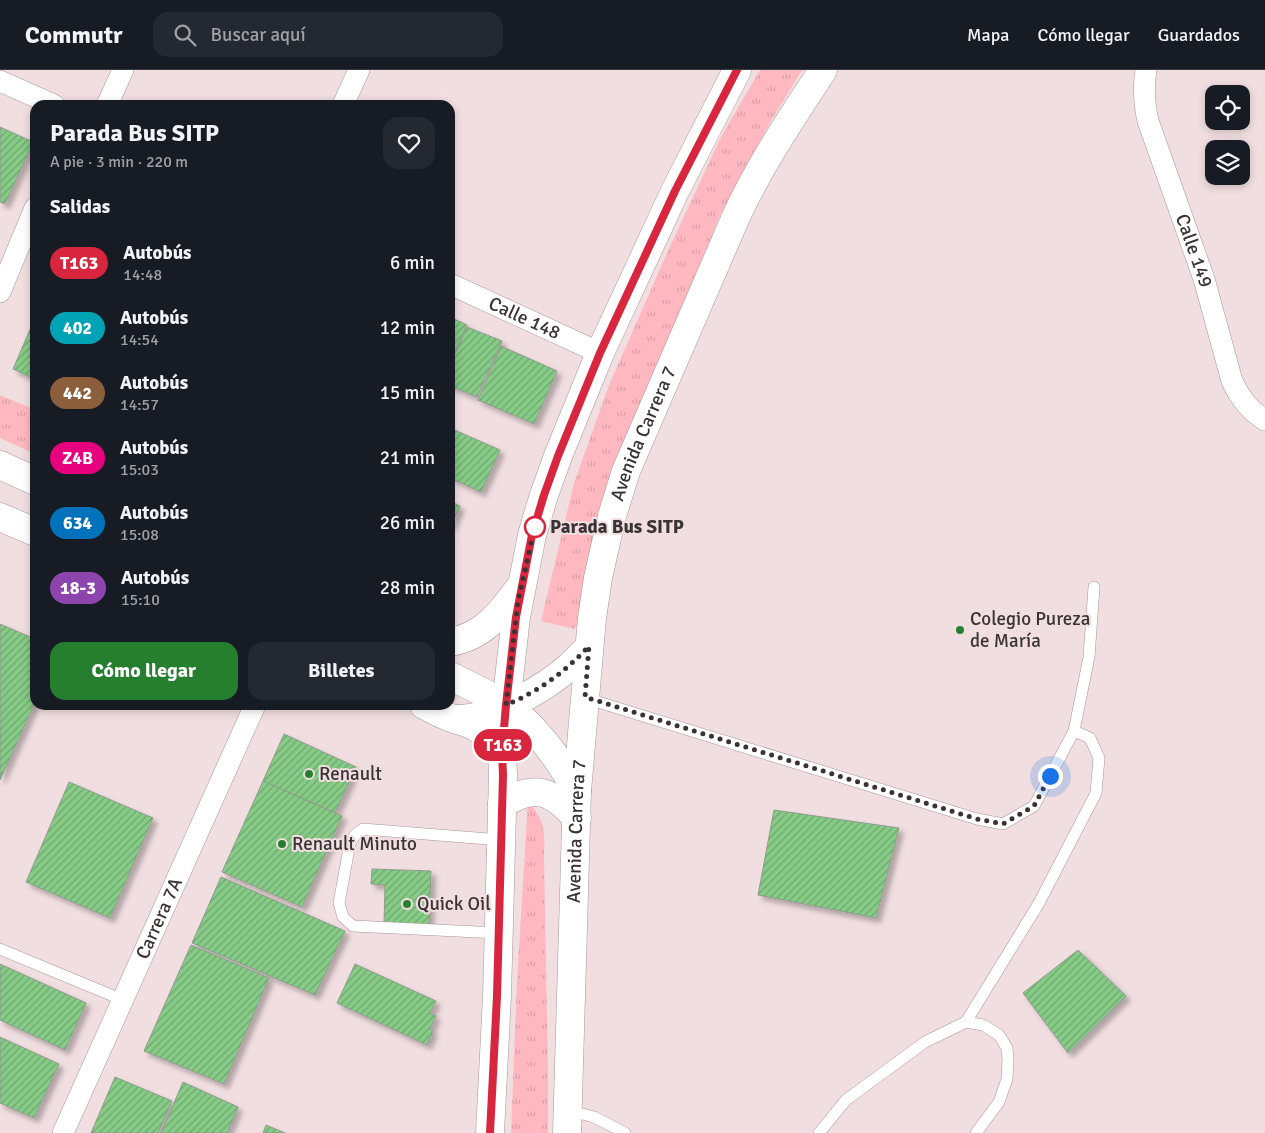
<!DOCTYPE html>
<html lang="es">
<meta charset="utf-8">
<style>
body{margin:0;font-family:Signika,sans-serif;background:#242831;color:#f1f3f6;height:100vh;display:flex;flex-direction:column;font-size:19px;white-space:nowrap}
*{box-sizing:border-box;margin:0}
p{font-size:16px;color:#9ea1a6}
.icon{flex:none;width:28px;height:28px;fill:none;stroke:currentColor;stroke-width:2;stroke-linecap:round;stroke-linejoin:round}
.map{position:relative;flex:1;overflow:hidden}
.side{position:absolute;left:30px;top:30px;width:425px;height:610px;display:flex;flex-direction:column;background:#171b24;border-radius:15px;box-shadow:0 2px 8px #0003}
.side>*{flex:none}
.badge{padding:0 10px;border-radius:16px;font-size:18px;line-height:32px}
.fabs{position:absolute;left:1205px;top:15px;display:grid;gap:10px}
.fabs a{display:grid;place-items:center;width:45px;height:45px;border-radius:10px;background:#171b24;box-shadow:0 2px 8px #0003;font-size:25px}
.you{position:absolute;width:25px;height:25px;margin:-12px;border:4px solid #fff;border-radius:50%;background:#1a73e8;box-shadow:0 0 0 8px #1a73e833}
.map>.badge{position:absolute;translate:-50% -50%;box-shadow:0 0 0 2px #fff}
h2{padding:0 20px;font-size:19px;line-height:45px}
.round{display:grid;place-items:center;flex:none;width:52px;height:52px;border-radius:15px;background:#242831}
.summary{display:flex;align-items:center;justify-content:space-between;height:85px;padding:0 20px}
h1{font-size:24px;font-weight:700;line-height:38px}
.action{display:flex;gap:10px;margin-top:auto;padding:10px 20px}
.action a{flex:1;height:58px;border-radius:15px;background:#267f2f;color:#fff;font-size:20px;font-weight:700;line-height:58px;text-align:center}
.action a+a{background:#242831;color:#f1f3f6}
ul{padding:0;list-style:none}
li{display:flex;align-items:center;gap:15px;height:65px;padding:0 20px}
li div{flex:1}
li b{display:block;font-size:19px}
li em{font-style:normal}
li .badge{min-width:55px;font-weight:700;text-align:center}
header{display:flex;align-items:center;gap:30px;box-sizing:border-box;height:70px;padding:0 25px;background:#171b24;border-bottom:1px solid #363941}
header strong{font-size:24px}
nav{display:flex;gap:28px;margin-inline-start:auto;font-size:18px}
.search{width:350px;height:45px;background:#242831;display:flex;align-items:center;gap:12px;box-sizing:border-box;padding:0 18px;border-radius:15px;color:#9ea1a6;font-size:19px}
.map>svg:first-child{display:block}
.grass{fill:url(#grass-tufts)}
.building{fill:url(#building-hatch);stroke:#909a8f;filter:url(#shadow)}
.lines{fill:none;stroke-linecap:round;stroke-linejoin:round}
.lane-casing{stroke:#a79697;stroke-width:12}
.street-casing{stroke:#a79697;stroke-width:22}
.secondary-casing{stroke:#a79697;stroke-width:29}
.primary-casing{stroke:#a79697;stroke-width:29}
.lane{stroke:#fff;stroke-width:11}
.street{stroke:#fff;stroke-width:21}
.secondary{stroke:#fff;stroke-width:28}
.primary{stroke:#fff;stroke-width:28}
.line-casing{stroke:#fff;stroke-width:11}
.line{stroke:#d7263d;stroke-width:8}
.walk{stroke:#3a3334;stroke-width:5;stroke-dasharray:0 9}
.stop-dot{fill:#fff;stroke:#d7263d;stroke-width:2.5}
.poi-dot{fill:#267f2f;stroke:#f1dee0;stroke-width:2}
.labels{text-anchor:middle;dominant-baseline:central;stroke-width:4;stroke-linejoin:round;paint-order:stroke}
.street-label{font-size:19px;fill:#3a3334;stroke:#f1dee0}
.stop-label{font-size:19px;font-weight:bold;fill:#3a3334;stroke:#f1dee0;text-anchor:start}
.poi-label{font-size:19px;fill:#3a3334;stroke:#f1dee0;text-anchor:start}
</style>
<header>
<strong>Commutr</strong>
<div class="search"><svg class="icon" aria-label="search" viewBox="0 0 24 24"><circle cx="10" cy="10" r="6"/><path d="M15 15l6 6"/></svg>Buscar aquí</div>
<nav><a>Mapa</a><a>Cómo llegar</a><a>Guardados</a></nav>
</header>
<div class="map">
<svg width="1265" height="1063" viewBox="0 0 1265 1063">
<defs>
<pattern id="grass-tufts" width="24" height="20" patternUnits="userSpaceOnUse" patternTransform="scale(1.25)"><rect width="24" height="20" fill="#ffb8c0"/><path d="M3 7l-1-3M5 7V3M7 7l1-3M15 17l-1-3M17 17v-4M19 17l1-3" fill="none" stroke="#db9fa6"/></pattern>
<pattern id="building-hatch" width="6" height="6" patternUnits="userSpaceOnUse" patternTransform="scale(1.25)"><rect width="6" height="6" fill="#86cc87"/><path d="M-1 1l2-2M0 6l6-6M5 7l2-2" fill="none" stroke="#6fa66f"/></pattern>
<filter id="shadow"><feDropShadow dx="4.5" dy="4.5" stdDeviation="2.5" flood-color="#0004"/></filter>
</defs>
<rect width="100%" height="100%" fill="#f1dee0"/>
<!-- grass -->
<g class="grass">
<path d="M760,0H802L772,49L719,147L669,275L588,535L574,559L541,551L574,413L609,315L667,183L721,67Z"/>
<path d="M0,325L35,340V384L0,368Z"/>
<path d="M528,731C545,752 545,759 544,786L548,1005V1063H511L517,911Z"/>
</g>
<!-- building -->
<g class="building">
<path d="M0,57L33,72L5,134L0,132Z"/>
<path d="M450,247L467,255L450,293Z"/>
<path d="M35,248V309L13,299Z"/>
<path d="M467,257L502,271L477,327L450,316V295Z"/>
<path d="M501,276L557,301L534,354L478,330Z"/>
<path d="M450,358L500,380L481,422L450,408Z"/>
<path d="M450,431L460,436L450,458Z"/>
<path d="M0,554L35,569V632L0,710Z"/>
<path d="M284,664L356,697L335,743L263,711Z"/>
<path d="M263,711L342,746L302,837L222,802Z"/>
<path d="M69,712L153,748L110,848L26,812Z"/>
<path d="M774,740L899,758L876,848L758,825Z"/>
<path d="M372,799L431,801L429,855L384,853L385,815L371,814Z"/>
<path d="M221,807L345,861L315,925L192,873Z"/>
<path d="M191,875L269,908L224,1014L144,981Z"/>
<path d="M1078,880L1126,926L1068,983L1023,923Z"/>
<path d="M0,894L86,933L65,980L0,950Z"/>
<path d="M355,894L436,931L430,943L436,946L430,959L433,961L427,975L337,933Z"/>
<path d="M0,967L59,994L34,1048L0,1033Z"/>
<path d="M115,1007L172,1031L158,1063H91Z"/>
<path d="M183,1012L238,1037L227,1063H161Z"/>
<path d="M266,1055L285,1063H263Z"/>
</g>
<g class="lines">
<!-- lane casing -->
<g class="lane-casing">
<g id="lane">
<path d="M585,628L977,749L1003,754L1034,736L1074,661L1089,587L1094,517"/>
<path d="M499,863L353,856L343,847L339,833L350,773L355,765L363,759L501,770"/>
<path d="M0,879L123,930"/>
<path d="M966,952L1039,833L1096,723L1099,688L1090,668L1074,661"/>
<path d="M567,1040L594,1047L625,1063"/>
<path d="M819,1063L846,1030L925,972L966,952L983,955L999,965L1007,978L1008,990L1007,1009L999,1032L976,1063"/>
</g>
</g>
<!-- street casing -->
<g class="street-casing">
<g id="street">
<path id="s1" d="M1146,0C1143,18 1144,33 1148,51L1204,209L1232,311C1240,328 1249,340 1265,350"/>
<path d="M0,11L54,35"/>
<path d="M107,35L123,0"/>
<path d="M343,35L359,0"/>
<path id="s2" d="M450,214L600,283"/>
<path d="M0,222L35,138"/>
<path id="s3" d="M63,1063L255,635"/>
</g>
</g>
<!-- secondary casing -->
<g class="secondary-casing">
<g id="secondary">
<path d="M0,395L35,411"/>
<path d="M0,447L35,462"/>
<path d="M450,606C469,615 488,624 505,635C536,656 559,689 577,721"/>
<path d="M424,635C433,639 446,648 456,649C490,650 546,618 570,596C577,590 583,583 589,577"/>
</g>
</g>
<!-- primary casing -->
<g class="primary-casing">
<g id="primary">
<path d="M450,572C483,567 501,543 520,517"/>
<path d="M454,649C476,654 490,664 502,682"/>
<path d="M502,734C535,713 552,721 577,748"/>
<path d="M490,1063L497,926L503,705L502,682L506,635L516,547L532,465L544,425L558,386L600,283L675,121L737,0"/>
<path id="s4" d="M567,1063L577,721L592,548L598,508L612,446L626,401L735,149C759,96 791,49 823,0"/>
</g>
</g>
<!-- lane -->
<use href="#lane" class="lane"/>
<!-- street -->
<use href="#street" class="street"/>
<!-- secondary -->
<use href="#secondary" class="secondary"/>
<!-- primary -->
<use href="#primary" class="primary"/>
</g>
<g class="lines">
<!-- line casing -->
<g class="line-casing">
<path id="line" d="M490,1063L497,926L503,705L502,682L506,635L516,547L532,465L544,425L558,386L600,283L675,121L737,0"/>
</g>
<!-- line -->
<use href="#line" class="line"/>
<!-- walk -->
<path class="walk" d="M535,457L536,452L518,531L506,635C539,621 565,602 589,576L585,627L977,749L1003,754L1034,736L1050,706"/>
</g>
<!-- markers -->
<circle class="stop-dot" cx="535" cy="457" r="10"/>
<g class="poi-dot">
<circle cx="960" cy="560" r="5"/>
<circle cx="309" cy="704" r="5"/>
<circle cx="282" cy="774" r="5"/>
<circle cx="407" cy="834" r="5"/>
</g>
<g class="labels">
<!-- street labels -->
<g class="street-label">
<text stroke="none"><textPath href="#s1" startOffset="189">Calle 149</textPath></text>
<text stroke="none"><textPath href="#s2" startOffset="82">Calle 148</textPath></text>
<text stroke="none"><textPath href="#s4" startOffset="708">Avenida Carrera 7</textPath></text>
<text stroke="none"><textPath href="#s4" startOffset="302">Avenida Carrera 7</textPath></text>
<text stroke="none"><textPath href="#s3" startOffset="235">Carrera 7A</textPath></text>
</g>
<!-- stop labels -->
<g class="stop-label">
<text x="550" y="457">Parada Bus SITP</text>
</g>
<!-- poi labels -->
<g class="poi-label">
<text x="970" y="549">Colegio Pureza<tspan x="970" dy="22">de María</tspan></text>
<text x="319" y="704">Renault</text>
<text x="292" y="774">Renault Minuto</text>
<text x="417" y="834">Quick Oil</text>
</g>
</g>
</svg>
<div class="fabs">
<a><svg class="icon" aria-label="locate" viewBox="0 0 24 24"><circle cx="12" cy="12" r="6"/><path d="M12 2v4M12 18v4M2 12h4M18 12h4"/></svg></a>
<a><svg class="icon" aria-label="layers" viewBox="0 0 24 24"><path d="M12 4l9 5-9 5-9-5zM3 14l9 5 9-5"/></svg></a>
</div>
<div class="you" style="left:1050px;top:706px"></div>
<b class="badge" style="left:503px;top:675px;background:#d7263d;color:#fff">T163</b>
<section class="side">
<div class="summary"><div><h1>Parada Bus SITP</h1><p>A pie · 3 min · 220 m</p></div><a class="round"><svg class="icon" aria-label="heart" viewBox="0 0 24 24"><path d="M12 20l-8-8c-3-5 5-10 8-4 3-6 11-1 8 4z"/></svg></a></div>
<h2>Salidas</h2>
<ul>
<li><span class="badge" style="background:#d7263d;color:#fff">T163</span><div><b>Autobús</b><p>14:48</p></div><em>6 min</em></li>
<li><span class="badge" style="background:#00a3b4;color:#fff">402</span><div><b>Autobús</b><p>14:54</p></div><em>12 min</em></li>
<li><span class="badge" style="background:#8b5e3c;color:#fff">442</span><div><b>Autobús</b><p>14:57</p></div><em>15 min</em></li>
<li><span class="badge" style="background:#e6007e;color:#fff">Z4B</span><div><b>Autobús</b><p>15:03</p></div><em>21 min</em></li>
<li><span class="badge" style="background:#0072bc;color:#fff">634</span><div><b>Autobús</b><p>15:08</p></div><em>26 min</em></li>
<li><span class="badge" style="background:#8e44ad;color:#fff">18-3</span><div><b>Autobús</b><p>15:10</p></div><em>28 min</em></li>
</ul>
<div class="action"><a>Cómo llegar</a><a>Billetes</a></div>
</section>
</div>
